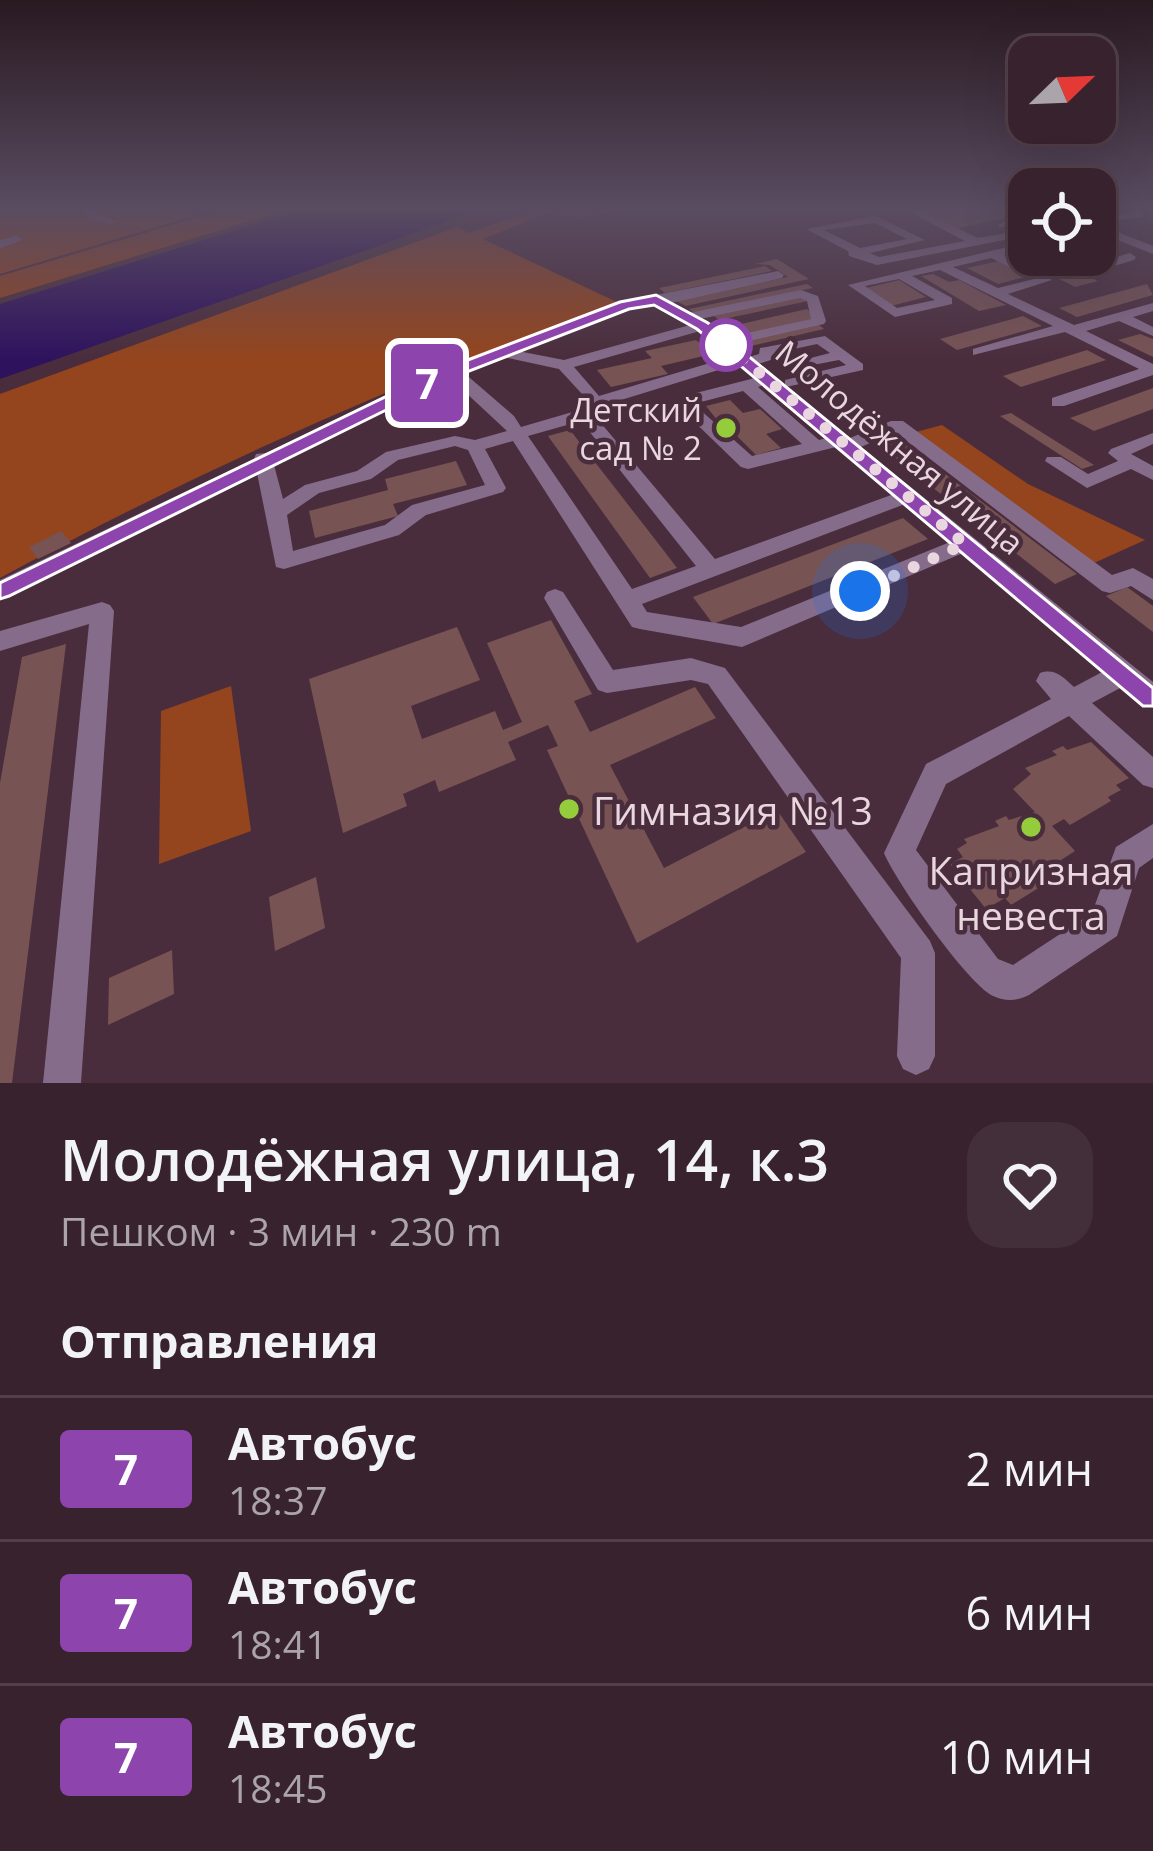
<!DOCTYPE html>
<html lang="ru">
<meta charset="utf-8">
<style>
body{margin:0;font-family:"Open Sans",sans-serif;background:#432f39;color:#f1f3f6;height:100vh;display:flex;flex-direction:column;font-size:45px;white-space:nowrap}
*{box-sizing:border-box;margin:0}
p{font-size:39px;color:#aba4aa}
.icon{flex:none;width:66px;height:66px;fill:none;stroke:currentColor;stroke-width:2;stroke-linecap:round;stroke-linejoin:round}
.map{position:relative;height:1083px;overflow:hidden}
.drawer{display:flex;flex-direction:column;background:#38222d;flex:1}
.drawer>*{flex:none}
.badge{padding:0 24px;border-radius:9px;font-size:42px;line-height:78px}
.needle{width:78px;rotate:67deg}
.fabs{position:absolute;left:1008px;top:36px;display:grid;gap:24px}
.fabs a{display:grid;place-items:center;width:108px;height:108px;border-radius:24px;background:#38222d;box-shadow:0 12px 48px #0002,0 0 0 3px #523f49;font-size:60px}
.you{position:absolute;width:60px;height:60px;margin:-30px;border:9px solid #fff;border-radius:50%;background:#1a73e8;box-shadow:0 0 0 18px #1a73e833}
.map>.badge{position:absolute;translate:-50% -50%;box-shadow:0 0 0 6px #fff}
h2{padding:0 60px;font-size:45px;line-height:108px}
.round{display:grid;place-items:center;flex:none;width:126px;height:126px;border-radius:36px;background:#432f39}
.overview{display:flex;align-items:center;justify-content:space-between;height:204px;padding:0 60px}
h1{font-size:57px;font-weight:600;line-height:90px}
ul{padding:0;list-style:none}
li{display:flex;align-items:center;gap:36px;height:144px;padding:0 60px;border-top:3px solid #523f49}
li div{flex:1}
li b{display:block;font-size:45px}
li em{font-style:normal}
li .badge{min-width:132px;font-weight:700;text-align:center}
.map>svg:first-child{display:block}
.green{fill:#95451d}
.water{fill:#2e125e}
.building{fill:#775354}
.lines{fill:none;stroke-linecap:round;stroke-linejoin:round}
.minor{fill:#866c8b;fill-rule:evenodd}
.line{fill:#8e44ad;stroke:#fff;stroke-width:3}
.walk{stroke:#e9d6df;stroke-width:12;stroke-dasharray:0 21.6}
.stop-dot{fill:#fff;stroke:#8e44ad;stroke-width:6}
.poi-dot{fill:#95cc3b;stroke:#4a2d3c;stroke-width:4.5}
.labels{text-anchor:middle;dominant-baseline:central;stroke-width:9;stroke-linejoin:round;paint-order:stroke}
.poi-label{font-size:33px;fill:#e9d6df;stroke:#4a2d3c;text-anchor:end}
.street-label{font-size:33px;fill:#e9d6df;stroke:#4a2d3c}
.near-poi-label{font-size:39px;fill:#e9d6df;stroke:#4a2d3c;text-anchor:start}
</style>
<div class="map">
<svg width="1153" height="1083" viewBox="0 0 1153 1083">
<rect width="100%" height="100%" fill="#4a2d3c"/>
<!-- green -->
<g class="green">
<path d="M0,208H220L0,274Z"/>
<path d="M229,208H292L0,298V276Z"/>
<path d="M537,208H634L580,218L546,214L483,239L619,303C406,378 199,470 0,578V394L457,227L469,233Z"/>
<path d="M942,425L1028,484L1145,540L1094,563L916,432Z"/>
<path d="M231,686L251,831L159,864L161,711Z"/>
</g>
<!-- water -->
<path class="water" d="M306,208H486L0,379V304Z"/>
<!-- building -->
<g class="building">
<path d="M940,208H987L1010,217L954,229L917,212Z"/>
<path d="M1024,254L1049,260L1098,281L1075,287L1014,256Z"/>
<path d="M777,259L809,279L686,306L674,300L788,277L770,265L755,264Z"/>
<path d="M999,261L1029,276L998,284L967,268Z"/>
<path d="M765,266L772,271L665,293L659,288Z"/>
<path d="M933,274L949,282L959,280L1006,305L979,311L921,276Z"/>
<path d="M899,280L926,297L891,306L862,289Z"/>
<path d="M807,284L813,288L694,313L689,309Z"/>
<path d="M1147,284L1153,295L1077,317L1059,308Z"/>
<path d="M802,297L808,301L719,320L714,316Z"/>
<path d="M807,309L816,318L740,336L728,327Z"/>
<path d="M1023,316L1042,326L957,350L940,339Z"/>
<path d="M818,324L824,329L751,346L745,341Z"/>
<path d="M1140,334L1153,339V357L1118,340Z"/>
<path d="M696,340L712,354L661,366L668,374L611,387L597,370L652,358L645,351Z"/>
<path d="M1087,350L1106,360L1021,387L1003,376Z"/>
<path d="M1153,388V409L1094,431L1070,418Z"/>
<path d="M730,400L743,413L760,409L782,429L766,434L781,448L756,455L735,434L729,435L706,406Z"/>
<path d="M1011,413L1094,465L1082,469L1000,416Z"/>
<path d="M570,430L661,547L677,568L650,578L548,436Z"/>
<path d="M900,440L1002,517L1077,574L1055,584L880,446Z"/>
<path d="M456,461L467,485L393,504L398,516L315,538L309,511L388,490L385,479Z"/>
<path d="M903,518L928,539L713,624L693,597Z"/>
<path d="M61,531L71,543L38,559L29,547Z"/>
<path d="M1127,587L1153,606V632L1106,596Z"/>
<path d="M551,620L592,694L574,701L590,732L695,687L716,718L610,765L664,868L777,810L806,852L637,943L547,750L558,746L548,725L508,742L516,760L439,792L435,780L403,794L407,806L343,833L309,679L457,627L480,680L411,706L422,739L495,711L503,730L522,722L487,643Z"/>
<path d="M66,644L12,1083H0V783L22,657Z"/>
<path d="M1091,742L1129,778L1116,785L1121,790L1108,797L1111,801L1070,825L1064,819L1052,826L1075,851L1061,860L1066,865L1052,873L1056,877L1011,905L1005,898L986,909L950,864L963,857L957,849L967,843L964,839L999,826L995,821L1006,816L1009,820L1035,812L1013,789L1031,774L1025,768L1057,755L1052,751L1063,746L1067,750Z"/>
<path d="M316,877L325,928L275,951L269,897Z"/>
<path d="M172,950L174,994L108,1025L109,978Z"/>
</g>
<g class="lines">
<!-- minor -->
<g class="minor">
<path d="M83,208H93L97,215L116,221L111,224L89,219Z"/>
<path d="M902,208H915L978,238L1029,229V235L877,265L849,256L848,251L806,229L876,216L925,240L870,253L879,257L965,241ZM875,223L907,239L860,248L824,230Z"/>
<path d="M995,208H1007L1026,221L999,228V224L1012,220Z"/>
<path d="M1140,211L1144,216L1097,224L1153,246V254L1095,231V218Z"/>
<path d="M16,236L22,239L20,241L0,248V240Z"/>
<path d="M1029,242V250L1004,255L1052,280L1008,294L1074,325L1153,303V311L1133,317L1153,327V336L1119,321L1086,331L1153,364V375L1064,406H1052V398L1139,369L1065,332L973,355V349L1053,326L940,270L912,276L952,298V304L895,317L848,285ZM991,258L1034,279L998,288L953,267ZM899,279L935,300L897,308L865,286Z"/>
<path d="M1130,253L1136,257L1134,260L1086,274L1043,255H1060L1087,266Z"/>
<path d="M778,271L784,275L782,278L671,303L689,313L801,290L818,296L826,321L824,324L740,343L715,326V320H725L743,334L811,319L807,301L800,298L700,319L749,357L759,354L760,348L825,336L863,364V370L786,387L850,438L891,421H903L1112,575L1133,568L1153,579V600L1131,586L1110,593L1102,591L895,432L861,447L1153,682V708L1122,687L1092,703L1153,757V788L1143,785L1069,716L946,784L916,850L998,959L1013,965L1092,913L1116,847L1153,824V858L1139,868L1117,936L1029,995C1017,1001 1006,1002 993,996C967,983 896,882 884,853L926,764L1051,699L1036,681L1040,673C1055,668 1063,677 1074,687L1104,671L963,553L742,647L640,629L632,627L513,441L485,449L506,488L503,492L426,515L399,535L284,569L276,567L257,473L0,599V580L254,459L256,454L266,453L439,371L620,302ZM654,304L690,325L564,360L518,351L628,309ZM700,331L730,357L599,396L574,367ZM817,344L830,353L787,364V370L839,360L846,365L785,380V385L758,364L774,359L775,353ZM503,357L559,369L593,406L521,427L514,416L463,372ZM738,364L755,378L688,395L681,409L741,467L748,469L836,447L894,494L715,559L595,416L614,408L608,404ZM450,378L507,431L475,440L455,436L386,452L357,471L305,485L283,499L274,465ZM764,385L827,438L819,440L758,387ZM743,391L802,444L752,456L698,408L701,402ZM581,421L696,566L632,589L528,436ZM455,446L468,450L485,485L412,505L385,525L293,551L287,515L319,493L371,479L398,460ZM905,504L950,542L741,627L647,612L642,604Z"/>
<path d="M1153,433V444L1131,454L1153,466V480L1131,469L1087,488L1045,461L1047,457H1061L1088,474L1118,461L1108,453L1111,449Z"/>
<path d="M555,589L563,592L613,670L691,658L725,668L930,941L935,953V1056L929,1069L916,1075L903,1069L897,1056L901,958L708,684L691,680L607,693L598,690L544,598L547,592Z"/>
<path d="M102,602L110,605L114,611L81,1083H43L89,624L0,651V631Z"/>
</g>
</g>
<!-- sky -->
<linearGradient id="sky" x2="0" y2="1"><stop stop-color="#291921"/><stop offset="0.58" stop-color="#5a4c61"/><stop offset="1" stop-color="#5a4c61" stop-opacity="0"/></linearGradient>
<rect width="1153" height="360" fill="url(#sky)"/>
<!-- line -->
<path class="line" d="M656,295L708,323L1153,688V706H1143L697,329L654,305L629,309L451,378L9,596L0,599V583L439,371L620,302Z"/>
<g class="lines">
<!-- walk -->
<path class="walk" d="M726,345L965,544L860,591"/>
</g>
<!-- markers -->
<circle class="stop-dot" cx="726" cy="345" r="24"/>
<g class="poi-dot">
<circle cx="726" cy="428" r="12"/>
<circle cx="569" cy="809" r="12"/>
<circle cx="1031" cy="827" r="12"/>
</g>
<g class="labels">
<!-- poi labels -->
<g class="poi-label">
<text x="702" y="409">Детский<tspan x="702" dy="38">сад № 2</tspan></text>
</g>
<!-- street labels -->
<g class="street-label">
<text transform="translate(900 447) rotate(40)">Молодёжная улица</text>
</g>
<!-- near-poi labels -->
<g class="near-poi-label">
<text x="593" y="809">Гимназия №13</text>
<text x="1031" y="869" text-anchor="middle">Капризная<tspan x="1031" dy="45">невеста</tspan></text>
</g>
</g>
</svg>
<div class="fabs">
<a><svg class="needle" viewBox="-14 -14 28 28"><path d="M0-13l5 13h-10z" fill="#e53935"/><path d="M0 13l5-13h-10z" fill="#aba4aa"/></svg></a>
<a><svg class="icon" aria-label="locate" viewBox="0 0 24 24"><circle cx="12" cy="12" r="6"/><path d="M12 2v4M12 18v4M2 12h4M18 12h4"/></svg></a>
</div>
<div class="you" style="left:860px;top:591px"></div>
<b class="badge" style="left:427px;top:383px;background:#8e44ad;color:#fff">7</b>
</div>
<section class="drawer">
<div class="overview"><div><h1>Молодёжная улица, 14, к.3</h1><p>Пешком · 3 мин · 230 m</p></div><a class="round"><svg class="icon" aria-label="heart" viewBox="0 0 24 24"><path d="M12 20l-8-8c-3-5 5-10 8-4 3-6 11-1 8 4z"/></svg></a></div>
<h2>Отправления</h2>
<ul>
<li><span class="badge" style="background:#8e44ad;color:#fff">7</span><div><b>Автобус</b><p>18:37</p></div><em>2 мин</em></li>
<li><span class="badge" style="background:#8e44ad;color:#fff">7</span><div><b>Автобус</b><p>18:41</p></div><em>6 мин</em></li>
<li><span class="badge" style="background:#8e44ad;color:#fff">7</span><div><b>Автобус</b><p>18:45</p></div><em>10 мин</em></li>
</ul>
</section>
